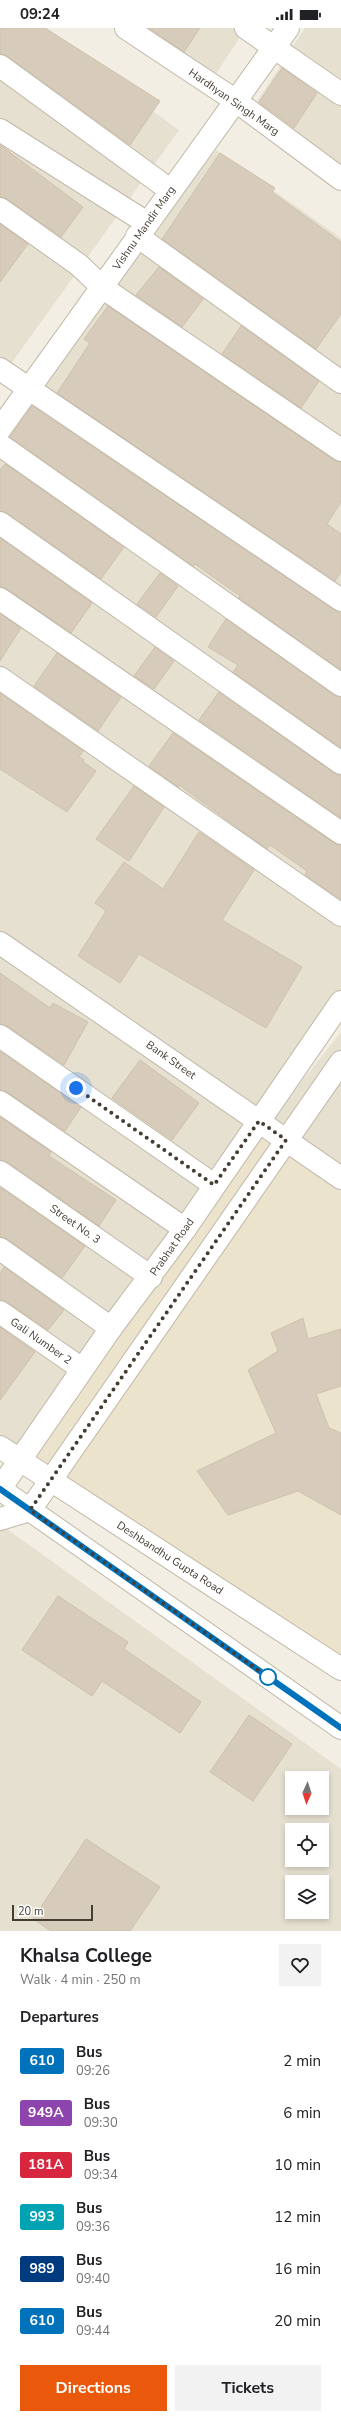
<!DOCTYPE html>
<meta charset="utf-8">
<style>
body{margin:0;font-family:"Nunito Sans",sans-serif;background:#f2f2f2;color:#202124;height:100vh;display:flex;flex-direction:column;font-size:15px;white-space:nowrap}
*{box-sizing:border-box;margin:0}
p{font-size:13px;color:#757577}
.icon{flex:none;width:22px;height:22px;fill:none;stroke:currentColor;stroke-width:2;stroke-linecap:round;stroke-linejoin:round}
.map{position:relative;height:1903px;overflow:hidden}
.side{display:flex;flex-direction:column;background:#fff;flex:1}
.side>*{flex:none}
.badge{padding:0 8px;border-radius:3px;font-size:14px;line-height:26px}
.needle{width:26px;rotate:183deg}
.controls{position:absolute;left:285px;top:1743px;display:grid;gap:8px}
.controls a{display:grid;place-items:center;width:44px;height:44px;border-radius:0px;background:#fff;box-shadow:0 2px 6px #0003;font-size:20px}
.scale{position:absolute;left:12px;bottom:10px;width:81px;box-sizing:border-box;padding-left:4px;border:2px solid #443d33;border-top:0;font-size:11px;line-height:14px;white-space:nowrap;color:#443d33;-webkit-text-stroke:3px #fff;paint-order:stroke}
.you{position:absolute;width:20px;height:20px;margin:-10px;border:3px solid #fff;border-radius:50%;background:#1a73e8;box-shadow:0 0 0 6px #1a73e833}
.map>.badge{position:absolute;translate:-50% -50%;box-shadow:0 0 0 2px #fff}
h2{padding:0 20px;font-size:15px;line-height:36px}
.round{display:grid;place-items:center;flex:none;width:42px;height:42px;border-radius:0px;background:#f2f2f2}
.overview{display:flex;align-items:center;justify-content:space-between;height:68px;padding:0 20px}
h1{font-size:19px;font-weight:700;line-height:30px}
.primary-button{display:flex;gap:8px;margin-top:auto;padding:8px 20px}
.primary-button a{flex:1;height:46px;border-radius:0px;background:#ea580c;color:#fff;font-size:16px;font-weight:700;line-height:46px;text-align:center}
.primary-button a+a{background:#f2f2f2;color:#202124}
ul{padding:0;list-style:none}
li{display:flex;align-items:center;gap:12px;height:52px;padding:0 20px}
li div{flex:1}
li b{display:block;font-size:15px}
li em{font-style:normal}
li .badge{min-width:44px;font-weight:700;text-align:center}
.status{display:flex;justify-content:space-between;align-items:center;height:28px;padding:0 20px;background:#fff;direction:ltr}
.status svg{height:11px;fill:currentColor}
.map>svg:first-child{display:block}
.residential{fill:#e6e0d1;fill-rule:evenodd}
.education{fill:#ece3cc}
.building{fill:#d7ccbb;stroke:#cfc1ab}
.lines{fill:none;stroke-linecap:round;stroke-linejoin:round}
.minor-casing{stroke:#c0b8a8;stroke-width:24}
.minor{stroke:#fff;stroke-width:22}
.line-casing{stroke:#fff;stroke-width:9}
.line{stroke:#0072bc;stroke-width:6}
.walk{stroke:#443d33;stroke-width:4;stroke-dasharray:0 7.2}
.stop-dot{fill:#fff;stroke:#0072bc;stroke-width:2}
.labels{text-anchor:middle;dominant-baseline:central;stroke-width:4;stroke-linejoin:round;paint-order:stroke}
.street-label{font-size:11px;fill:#443d33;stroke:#fff}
</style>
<div class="status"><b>09:24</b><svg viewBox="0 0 49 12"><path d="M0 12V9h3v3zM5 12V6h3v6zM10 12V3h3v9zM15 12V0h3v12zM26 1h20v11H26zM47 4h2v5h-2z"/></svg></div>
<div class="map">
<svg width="341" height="1903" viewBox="0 0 341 1903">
<rect width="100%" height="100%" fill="#f2eee3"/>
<!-- residential -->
<g class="residential">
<path d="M0,0H36L179,102L0,351Z"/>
<path d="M143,0H246L215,47Z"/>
<path d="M305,0H341V144L252,81Z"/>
<path d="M216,122L341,210V978L263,1102L341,1004V1164L260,1107L32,1435L0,1413V391Z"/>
<path d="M0,1496L341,1741V1903H0ZM292,1750H322V1780H292ZM292,1802H322V1832H292ZM292,1854H322V1884H292Z"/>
</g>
<!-- education -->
<path class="education" d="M260,1107L341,1164V1648L32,1435Z"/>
<!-- building -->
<g class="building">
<path d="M0,0H45L160,73L130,117L7,28L0,26Z"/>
<path d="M149,0H200L184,24Z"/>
<path d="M282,40L317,65L294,100L259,74Z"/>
<path d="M0,117L83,179L61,209L7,171L0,169Z"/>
<path d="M220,125L275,160L272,164L341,214V286L316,321L162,211Z"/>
<path d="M0,196L28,216L0,254Z"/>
<path d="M159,239L203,271L182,299L136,267Z"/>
<path d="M108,278L334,432L341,434V474L327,496L341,506V544L335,553L57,365L90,315L84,311Z"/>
<path d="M241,298L319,353L301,380L222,326Z"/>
<path d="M32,378L341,586V642L239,570L240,568L195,536L193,538L10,409Z"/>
<path d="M5,436L124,519L101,551L7,485L0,483V442Z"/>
<path d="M0,510L92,575L71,605L7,561L0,559Z"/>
<path d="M160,545L178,558L156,589L137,576Z"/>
<path d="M0,586L21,600L0,633Z"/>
<path d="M226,591L334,667L341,669V720L233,644L238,637L208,619Z"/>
<path d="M155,619L174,633L154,661L134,648Z"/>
<path d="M57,625L121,669L98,703L34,658Z"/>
<path d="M219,664L334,745L341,747V790L199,692Z"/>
<path d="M0,665L83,723L79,729L84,732L83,734L96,743L67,784L0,741Z"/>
<path d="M173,705L334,815L341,817V872L305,847L307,843L270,817L267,821L179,757L178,759L149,738Z"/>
<path d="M134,758L164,779L129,833L96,811Z"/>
<path d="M199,804L254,842L222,892L302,939L266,1000L139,926L120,955L78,928L106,883L95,875L124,834L163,861Z"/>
<path d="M0,945L50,980L53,975L88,994L64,1037L7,998L0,996Z"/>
<path d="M0,1023L81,1079L65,1103L7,1064L0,1062Z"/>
<path d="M140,1032L199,1075L172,1112L112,1070Z"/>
<path d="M0,1089L51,1124L49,1128L116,1172L99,1198L7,1134L0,1132Z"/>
<path d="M0,1159L85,1218L62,1250L7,1211L0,1209Z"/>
<path d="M4,1239L64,1282L48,1302L7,1274L0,1272V1245Z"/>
<path d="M303,1290L308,1311L341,1301V1358L316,1366L329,1400L341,1405V1487L298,1463L228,1487L197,1443L276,1405L248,1342L278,1323L271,1305Z"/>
<path d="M0,1299L35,1324L0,1372Z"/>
<path d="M58,1568L128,1614L124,1621L201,1674L180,1705L102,1653L92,1668L22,1622Z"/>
<path d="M249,1687L292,1716L253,1773L210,1744Z"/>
<path d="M86,1811L160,1859L130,1903H51L33,1891Z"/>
</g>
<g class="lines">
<!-- minor casing -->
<g class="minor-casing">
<g id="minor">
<path d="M126,0L236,73L341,151"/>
<path d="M246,0L341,66"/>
<path d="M0,38L170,162"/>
<path d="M0,102L147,195"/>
<path d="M0,181L79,237L103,260L341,422"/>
<path d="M137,208L341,354"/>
<path d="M0,341L341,572"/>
<path d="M0,401C96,267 192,134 288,0"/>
<path d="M0,417L341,657"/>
<path d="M0,495L341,735"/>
<path d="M0,571L341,805"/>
<path d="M0,650L341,887"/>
<path d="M0,915L341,1150"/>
<path d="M0,1008L214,1157"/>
<path d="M0,1074L185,1201"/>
<path d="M0,1144L151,1249"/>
<path d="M0,1221L111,1300"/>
<path d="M0,1284L82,1341"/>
<path d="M0,1419L341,1641"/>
<path d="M0,1461L111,1300L185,1201L341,974"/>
<path d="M0,1461L341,1700"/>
<path d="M0,1491L30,1482L341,1034"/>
</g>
</g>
<!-- minor -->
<use href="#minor" class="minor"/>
</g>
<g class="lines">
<!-- line casing -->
<g class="line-casing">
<path id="line" d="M0,1461L341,1700"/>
</g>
<!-- line -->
<use href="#line" class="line"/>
<!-- walk -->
<path class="walk" d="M76,1060L214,1157L259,1093L286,1112L30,1482L268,1649"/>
</g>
<!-- markers -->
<circle class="stop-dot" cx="268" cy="1649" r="8"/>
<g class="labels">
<!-- street labels -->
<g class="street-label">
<text transform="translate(234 74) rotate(35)">Hardhyan Singh Marg</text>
<text transform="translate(144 200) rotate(-55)">Vishnu Mandir Marg</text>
<text transform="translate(171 1032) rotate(35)">Bank Street</text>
<text transform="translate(75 1196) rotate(35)">Street No. 3</text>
<text transform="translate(172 1219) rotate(-55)">Prabhat Road</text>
<text transform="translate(41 1313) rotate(35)">Gali Number 2</text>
<text transform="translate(170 1530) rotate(33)">Deshbandhu Gupta Road</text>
</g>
</g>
</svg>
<div class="controls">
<a><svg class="needle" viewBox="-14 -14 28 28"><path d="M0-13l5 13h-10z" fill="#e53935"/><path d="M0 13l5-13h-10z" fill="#757577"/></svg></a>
<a><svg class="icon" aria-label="locate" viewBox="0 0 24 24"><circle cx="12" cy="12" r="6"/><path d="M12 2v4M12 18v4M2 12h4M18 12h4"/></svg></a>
<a><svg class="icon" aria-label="layers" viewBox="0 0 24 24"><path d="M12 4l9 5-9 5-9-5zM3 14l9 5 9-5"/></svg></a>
</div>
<div class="scale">20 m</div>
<div class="you" style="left:76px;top:1060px"></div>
</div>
<section class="side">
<div class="overview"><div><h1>Khalsa College</h1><p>Walk · 4 min · 250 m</p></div><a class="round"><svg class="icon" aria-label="heart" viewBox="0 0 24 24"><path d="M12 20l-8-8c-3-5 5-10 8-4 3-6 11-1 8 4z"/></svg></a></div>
<h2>Departures</h2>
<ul>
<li><span class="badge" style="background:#0072bc;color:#fff">610</span><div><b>Bus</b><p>09:26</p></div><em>2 min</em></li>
<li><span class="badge" style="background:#8e44ad;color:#fff">949A</span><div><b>Bus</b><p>09:30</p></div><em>6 min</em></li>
<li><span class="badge" style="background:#d7263d;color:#fff">181A</span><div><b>Bus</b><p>09:34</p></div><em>10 min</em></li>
<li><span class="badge" style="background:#00a3b4;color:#fff">993</span><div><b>Bus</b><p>09:36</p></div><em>12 min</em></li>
<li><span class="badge" style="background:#003b80;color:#fff">989</span><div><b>Bus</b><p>09:40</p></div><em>16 min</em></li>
<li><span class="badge" style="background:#0072bc;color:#fff">610</span><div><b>Bus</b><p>09:44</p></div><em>20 min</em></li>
</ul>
<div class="primary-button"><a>Directions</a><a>Tickets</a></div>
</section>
